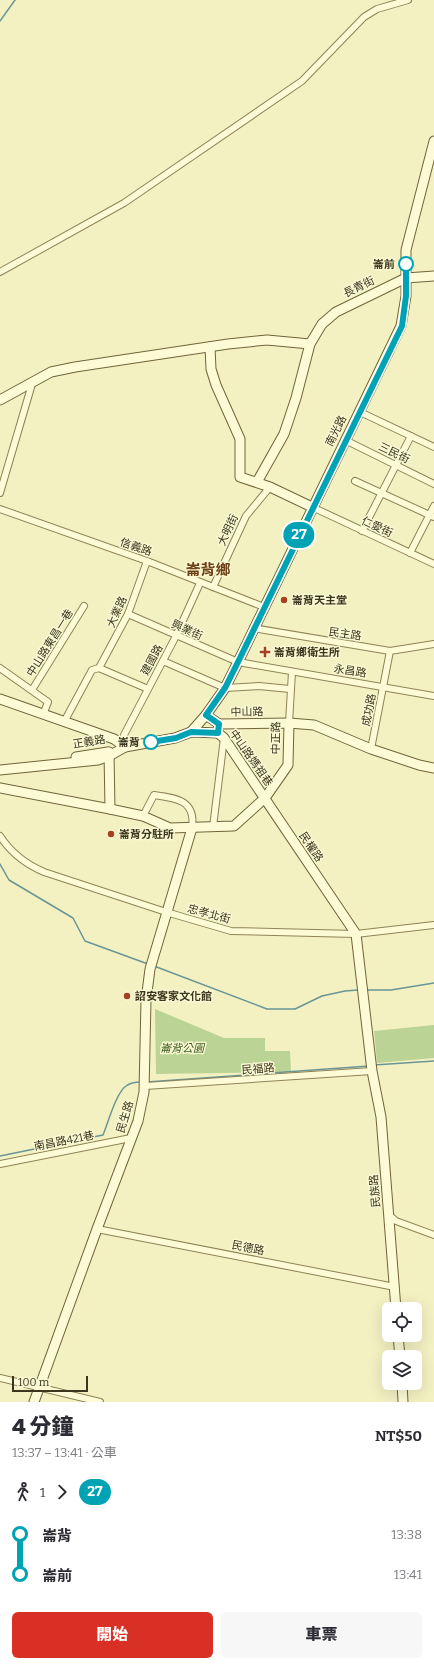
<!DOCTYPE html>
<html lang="zh-TW">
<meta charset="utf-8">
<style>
body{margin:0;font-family:Bitter,"Noto Sans TC",serif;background:#f7f7f7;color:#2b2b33;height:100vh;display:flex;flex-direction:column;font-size:15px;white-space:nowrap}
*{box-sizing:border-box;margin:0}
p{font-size:13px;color:#7c7c81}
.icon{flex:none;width:22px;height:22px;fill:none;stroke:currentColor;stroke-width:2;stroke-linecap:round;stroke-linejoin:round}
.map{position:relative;height:1402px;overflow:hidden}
.drawer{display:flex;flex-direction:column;background:#fff;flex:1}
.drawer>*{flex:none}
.badge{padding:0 8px;border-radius:13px;font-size:14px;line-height:26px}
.tools{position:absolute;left:382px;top:1302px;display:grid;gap:8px}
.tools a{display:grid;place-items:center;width:40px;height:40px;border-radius:6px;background:#fff;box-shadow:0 4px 16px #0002;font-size:20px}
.scale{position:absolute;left:12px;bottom:10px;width:76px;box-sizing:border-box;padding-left:4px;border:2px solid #3d351d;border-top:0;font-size:11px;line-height:14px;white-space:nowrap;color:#3d351d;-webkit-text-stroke:3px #f9f8d3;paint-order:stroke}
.map>.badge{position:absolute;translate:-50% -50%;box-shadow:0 0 0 2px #fff}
.legs{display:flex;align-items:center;gap:6px;height:44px;padding:0 12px;font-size:13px}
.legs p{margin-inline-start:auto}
.head{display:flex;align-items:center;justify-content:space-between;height:68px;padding:0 12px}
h1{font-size:22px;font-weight:800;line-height:30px}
.cta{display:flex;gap:8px;margin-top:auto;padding:8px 12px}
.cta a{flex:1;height:46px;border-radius:6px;background:#d93025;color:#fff;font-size:16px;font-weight:800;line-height:46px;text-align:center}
.cta a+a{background:#f7f7f7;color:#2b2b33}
ul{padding:0 12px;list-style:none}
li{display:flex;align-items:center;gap:14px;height:40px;font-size:15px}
li i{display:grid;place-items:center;width:6px;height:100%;margin:0 5px;background:currentColor}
li i::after{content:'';width:10px;height:10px;margin:-5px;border:3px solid;border-radius:50%;background:#fff}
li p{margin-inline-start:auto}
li:first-child i{background:linear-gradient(#0000 50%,currentColor 0)}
li:last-child i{background:linear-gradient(currentColor 50%,#0000 0)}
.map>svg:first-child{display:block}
.green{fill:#bbd394}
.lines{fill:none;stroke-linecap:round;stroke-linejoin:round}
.stream{stroke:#6a9595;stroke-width:1.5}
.street-casing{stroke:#8f8357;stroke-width:8}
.secondary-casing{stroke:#71643a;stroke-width:11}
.street{stroke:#fcfbd6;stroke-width:6}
.secondary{stroke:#fcfbd6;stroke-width:9}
.line-1-casing{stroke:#fff;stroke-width:9}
.line-1{stroke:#00a3b4;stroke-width:6}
.stop-1-dot{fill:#fff;stroke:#00a3b4;stroke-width:2}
.poi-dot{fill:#a54120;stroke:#f9f8d3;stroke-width:1.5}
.labels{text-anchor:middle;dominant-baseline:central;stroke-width:3;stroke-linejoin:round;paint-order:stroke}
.stop-label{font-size:11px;font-weight:bold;fill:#3d351d;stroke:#f9f8d3;text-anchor:end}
.street-label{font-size:11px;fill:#3d351d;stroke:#f9f8d3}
.poi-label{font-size:11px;font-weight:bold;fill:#3d351d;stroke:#f9f8d3;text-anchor:start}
.park-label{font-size:11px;font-style:italic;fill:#3e5c21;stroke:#f9f8d3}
.district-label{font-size:15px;font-weight:bold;fill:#6f4017;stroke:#f9f8d3}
</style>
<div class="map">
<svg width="434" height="1402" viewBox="0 0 434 1402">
<rect width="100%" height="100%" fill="#f3f1c2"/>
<!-- green -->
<g class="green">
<path d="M155,1009L224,1038H265V1051H290L291,1072L156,1074Z"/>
<path d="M434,1025V1058L377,1063L374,1031Z"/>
</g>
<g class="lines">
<!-- stream -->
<g class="stream">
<path d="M0,21L15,0"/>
<path d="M0,864L9,880L73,918L85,941L148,964"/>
<path d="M154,966L267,1009H295L322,996L345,991L358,990"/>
<path d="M366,990H391L434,983"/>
<path d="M374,1065L434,1061"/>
<path d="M147,1082L369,1066"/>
<path d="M0,1156L103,1135C108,1123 116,1093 126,1086C130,1083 136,1082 141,1082"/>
</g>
<!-- street casing -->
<g class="street-casing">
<g id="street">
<path d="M0,272L124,203L302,81L364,17L377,9L408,0"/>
<path d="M360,412L434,447"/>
<path d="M345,440L434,484"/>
<path d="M355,481L434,517"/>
<path d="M0,493L32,384"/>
<path d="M312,507L434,564"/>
<path d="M0,509L147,561L264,607"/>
<path d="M362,531L411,436"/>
<path d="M410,553L434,506"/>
<path d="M213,587L246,516L270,487"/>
<path d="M128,614L238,662L434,696"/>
<path d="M253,628L390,651L434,644"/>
<path d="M163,661L225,688L259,686L290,689"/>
<path d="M0,668L48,702L43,715"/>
<path d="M99,668L128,614L147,561"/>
<path d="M99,668L148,689"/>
<path d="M32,690L84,606"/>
<path d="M64,722L92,670L99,668"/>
<path d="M289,723L292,672"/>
<path d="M125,747L124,735L176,636L200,583"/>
<path d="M371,749L390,651"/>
<path d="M143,816L154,795C176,798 196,800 192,828"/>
<path d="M213,827L224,738"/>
<path d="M0,836C11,853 25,864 44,872L166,912L231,931L356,934L434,925"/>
<path d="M145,1086L372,1071"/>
<path d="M0,1164L131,1138"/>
<path d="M389,1215L396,1221L434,1235"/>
<path d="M97,1229L395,1287"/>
<path d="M0,1378L100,1402"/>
</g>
</g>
<!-- secondary casing -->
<g class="secondary-casing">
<g id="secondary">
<path d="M210,347L211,369L216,385L240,439V477L270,487L312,507"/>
<path d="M0,400L51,372L75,367L228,344L267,340L310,344"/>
<path d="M257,482L284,434L296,398L310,344L322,324L336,312L406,278L434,276"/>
<path d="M0,699L114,739L125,747L175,738L191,732L218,733"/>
<path d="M206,715L225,688L238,662L401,326L406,296V250L434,141"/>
<path d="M219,724L289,723L314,725L371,749L419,765L434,768"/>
<path d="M191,732L206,715L219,724"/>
<path d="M218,733L224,738L356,934L372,1071L381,1117L396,1309"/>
<path d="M109,752L110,809L143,816L170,828L234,826L265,798L288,765L289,723"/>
<path d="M76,757L108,752"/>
<path d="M0,770L98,760L109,756L125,747"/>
<path d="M0,788L110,809"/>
<path d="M398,1335L400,1357"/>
<path d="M402,1383L403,1402"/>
<path d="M34,1402L97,1229L138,1121L144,1092L146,1000L150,969L192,828"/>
</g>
</g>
<!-- street -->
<use href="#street" class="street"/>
<!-- secondary -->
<use href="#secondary" class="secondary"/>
</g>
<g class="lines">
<!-- line-1 casing -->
<g class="line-1-casing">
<path id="line-1" d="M151,742L176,738L191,732L218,733L219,724L206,715L225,688L238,662L402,326L406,296V264"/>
</g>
<!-- line-1 -->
<use href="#line-1" class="line-1"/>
</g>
<!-- markers -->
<g class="stop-1-dot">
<circle cx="406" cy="264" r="7"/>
<circle cx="151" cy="742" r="7"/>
</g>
<g class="poi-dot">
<circle cx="284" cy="600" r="4"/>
<path d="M263 646h4v4h4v4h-4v4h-4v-4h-4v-4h4z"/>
<circle cx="111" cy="834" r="4"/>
<circle cx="127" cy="996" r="4"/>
</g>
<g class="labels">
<!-- stop labels -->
<g class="stop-label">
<text x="395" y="264">崙前</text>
<text x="140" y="742">崙背</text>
</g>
<!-- street labels -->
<g class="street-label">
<text transform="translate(359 287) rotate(-26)">長青街</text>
<text transform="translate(336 431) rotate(-63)">南光路</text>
<text transform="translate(394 453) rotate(26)">三民街</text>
<text transform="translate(377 527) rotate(25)">仁愛街</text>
<text transform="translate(228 530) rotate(-65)">大明街</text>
<text transform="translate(136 547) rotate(19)">信義路</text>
<text transform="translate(117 612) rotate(-66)">大業路</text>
<text transform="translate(187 630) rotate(24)">興業街</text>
<text transform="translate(345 634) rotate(8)">民主路</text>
<text transform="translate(50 643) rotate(-58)">中山路東昌一巷</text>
<text transform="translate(152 660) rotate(-62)">建國路</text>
<text transform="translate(350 671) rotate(9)">永昌路</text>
<text transform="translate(369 710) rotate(-79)">成功路</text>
<text transform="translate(247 712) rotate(-1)">中山路</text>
<text transform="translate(276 738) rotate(-89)">中正路</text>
<text transform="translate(89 742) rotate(-9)">正義路</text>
<text transform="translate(251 758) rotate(55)">中山路媽祖巷</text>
<text transform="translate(311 847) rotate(56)">民權路</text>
<text transform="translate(209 914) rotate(15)">忠孝北街</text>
<text transform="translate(258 1069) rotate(-4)">民福路</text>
<text transform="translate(125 1117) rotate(-73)">民生路</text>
<text transform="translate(64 1141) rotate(-11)">南昌路421巷</text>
<text transform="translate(375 1191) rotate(-94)">民族路</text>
<text transform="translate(248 1248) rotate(11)">民德路</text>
</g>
<!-- poi labels -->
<g class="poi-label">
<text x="292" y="600">崙背天主堂</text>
<text x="274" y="652">崙背鄉衛生所</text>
<text x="119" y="834">崙背分駐所</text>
<text x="135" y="996">詔安客家文化館</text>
</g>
<!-- park labels -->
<g class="park-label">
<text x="182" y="1048">崙背公園</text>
</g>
<!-- district labels -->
<g class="district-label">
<text x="208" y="570">崙背鄉</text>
</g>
</g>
</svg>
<div class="tools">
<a><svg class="icon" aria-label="locate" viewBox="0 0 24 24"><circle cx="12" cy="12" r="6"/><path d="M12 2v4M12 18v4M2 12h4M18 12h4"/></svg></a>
<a><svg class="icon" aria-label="layers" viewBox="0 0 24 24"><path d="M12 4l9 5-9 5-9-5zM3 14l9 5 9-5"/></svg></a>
</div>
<div class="scale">100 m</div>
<b class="badge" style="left:299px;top:535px;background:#00a3b4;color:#fff">27</b>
</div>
<section class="drawer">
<div class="head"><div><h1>4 分鐘</h1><p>13:37 – 13:41 · 公車</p></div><b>NT$50</b></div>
<div class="legs"><svg class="icon" aria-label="walk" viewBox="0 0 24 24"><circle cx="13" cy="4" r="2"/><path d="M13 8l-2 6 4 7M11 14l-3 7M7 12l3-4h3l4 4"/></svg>1<svg class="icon" aria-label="forward" viewBox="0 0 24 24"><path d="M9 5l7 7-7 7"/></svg><b class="badge" style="background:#00a3b4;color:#fff">27</b></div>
<ul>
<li><i style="color:#00a3b4"></i><b>崙背</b><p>13:38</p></li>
<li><i style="color:#00a3b4"></i><b>崙前</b><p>13:41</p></li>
</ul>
<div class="cta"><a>開始</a><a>車票</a></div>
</section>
